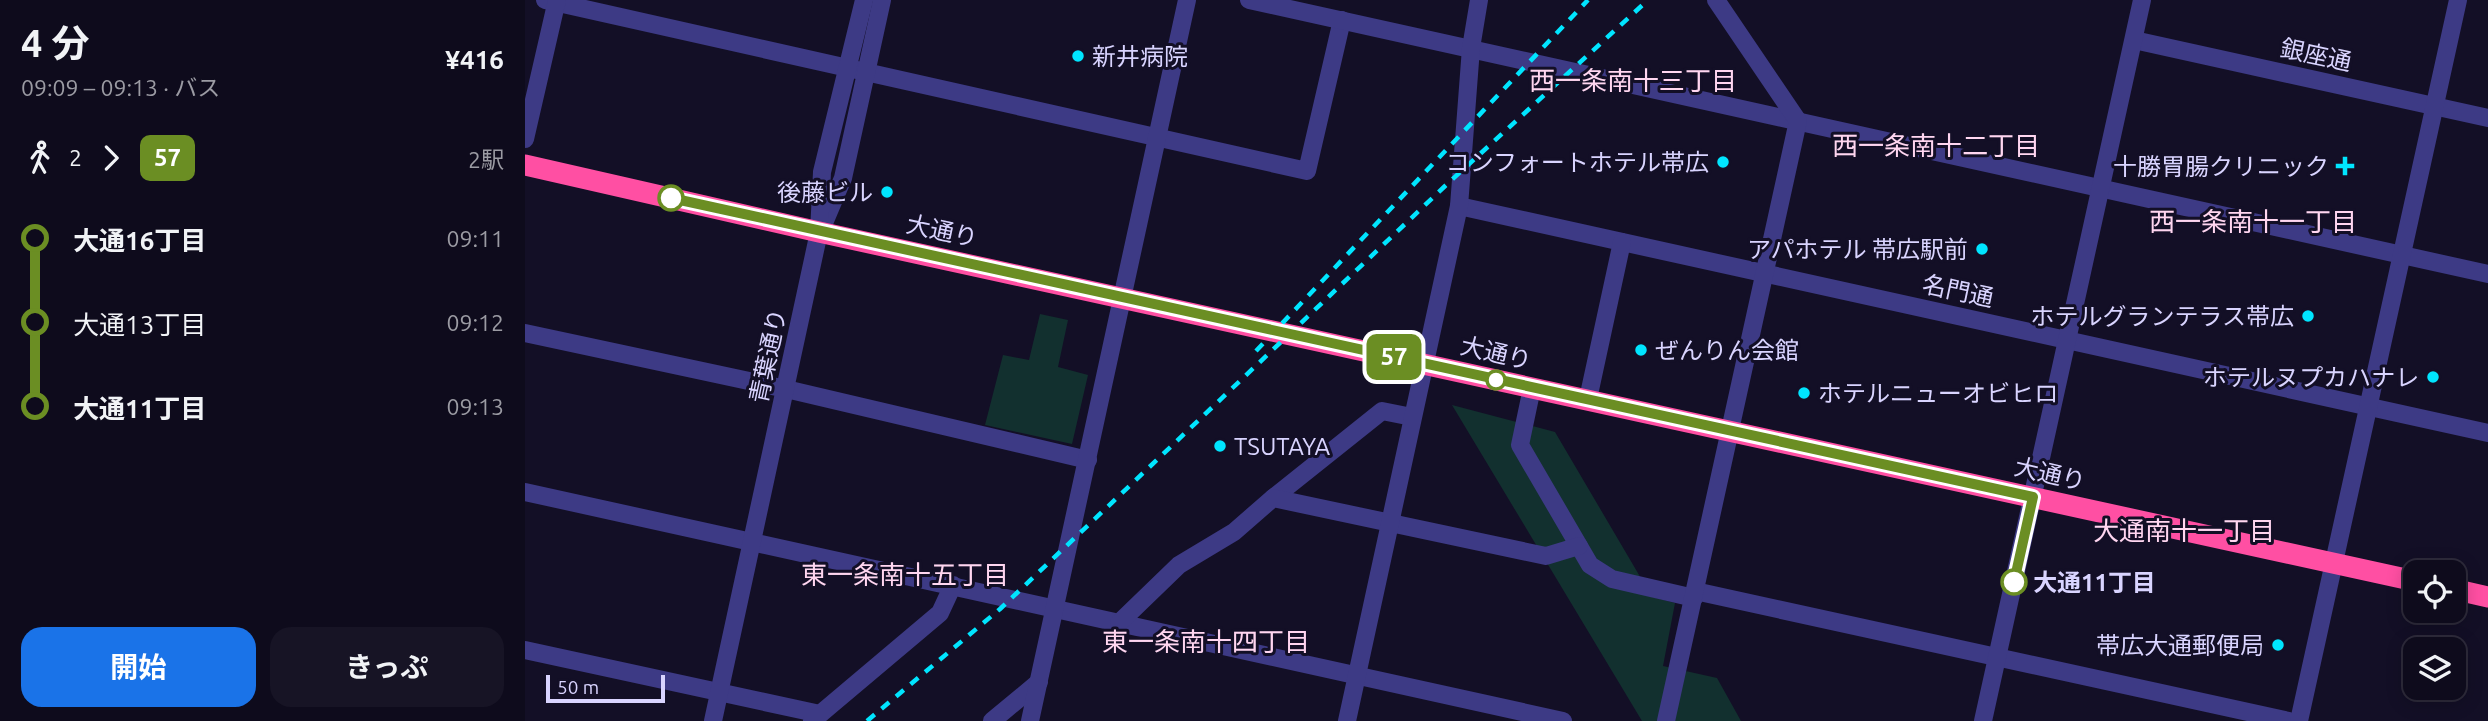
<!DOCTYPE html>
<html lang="ja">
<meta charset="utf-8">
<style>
body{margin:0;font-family:Ubuntu,"Noto Sans JP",sans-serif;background:#171425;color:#f1f3f6;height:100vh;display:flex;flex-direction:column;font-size:26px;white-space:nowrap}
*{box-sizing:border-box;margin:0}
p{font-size:23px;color:#9b9ba3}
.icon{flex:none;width:38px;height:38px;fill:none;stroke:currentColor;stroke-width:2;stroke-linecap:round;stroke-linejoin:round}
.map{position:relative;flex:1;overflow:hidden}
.panel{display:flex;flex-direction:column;background:#0e0b1c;width:525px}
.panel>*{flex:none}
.badge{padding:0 14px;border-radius:10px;font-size:24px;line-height:46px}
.controls{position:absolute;left:1878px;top:560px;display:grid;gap:14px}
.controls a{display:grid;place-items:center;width:63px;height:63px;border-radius:14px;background:#0e0b1c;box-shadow:0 4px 18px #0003,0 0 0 2px #2e2b3b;font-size:35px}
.scale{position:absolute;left:21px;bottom:18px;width:119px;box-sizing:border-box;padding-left:7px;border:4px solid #d9d4ff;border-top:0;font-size:19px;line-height:24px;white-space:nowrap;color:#d9d4ff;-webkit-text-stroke:5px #130f26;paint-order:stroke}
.map>.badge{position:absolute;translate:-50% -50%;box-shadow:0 0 0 4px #fff}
.legs{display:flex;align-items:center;gap:10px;height:77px;padding:0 21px;font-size:23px}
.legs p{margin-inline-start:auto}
.summary{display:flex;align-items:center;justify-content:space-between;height:119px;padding:0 21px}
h1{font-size:38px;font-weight:700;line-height:52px}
.cta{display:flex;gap:14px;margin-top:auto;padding:14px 21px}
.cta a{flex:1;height:80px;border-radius:21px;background:#1a73e8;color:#fff;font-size:28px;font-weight:700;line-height:80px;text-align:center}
.cta a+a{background:#171425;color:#f1f3f6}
ul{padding:0 21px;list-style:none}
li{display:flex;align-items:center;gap:24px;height:84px;font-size:26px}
li i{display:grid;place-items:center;width:10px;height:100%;margin:0 9px;background:currentColor}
li i::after{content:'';width:18px;height:18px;margin:-9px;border:5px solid;border-radius:50%;background:#0e0b1c}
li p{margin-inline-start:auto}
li:first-child i{background:linear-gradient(#0000 50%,currentColor 0)}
li:last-child i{background:linear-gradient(currentColor 50%,#0000 0)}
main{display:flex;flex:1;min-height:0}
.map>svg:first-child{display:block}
.green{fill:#12302f}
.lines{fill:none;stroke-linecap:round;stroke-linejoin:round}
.minor{stroke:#3d3a85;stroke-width:18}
.highway{stroke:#ff4fa3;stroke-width:21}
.rail{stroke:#00e5ff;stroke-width:4.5;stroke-dasharray:10 9;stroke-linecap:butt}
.line-1-casing{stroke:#fff;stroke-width:16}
.line-1{stroke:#6b8e23;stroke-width:10}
.poi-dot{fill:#00e5ff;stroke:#130f26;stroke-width:2.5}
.stop-1-dot{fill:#fff;stroke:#6b8e23;stroke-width:3.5}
.labels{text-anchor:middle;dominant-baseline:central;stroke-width:6;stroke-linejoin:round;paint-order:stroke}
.street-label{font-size:24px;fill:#d9d4ff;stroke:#130f26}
.poi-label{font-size:24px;fill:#d9d4ff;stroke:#130f26;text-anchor:end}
.stop-label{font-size:24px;font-weight:bold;fill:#d9d4ff;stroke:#130f26;text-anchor:start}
.neighbourhood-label{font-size:26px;fill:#ffd6f0;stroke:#130f26}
</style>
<main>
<section class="panel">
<div class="summary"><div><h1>4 分</h1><p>09:09 – 09:13 · バス</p></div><b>¥416</b></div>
<div class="legs"><svg class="icon" aria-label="walk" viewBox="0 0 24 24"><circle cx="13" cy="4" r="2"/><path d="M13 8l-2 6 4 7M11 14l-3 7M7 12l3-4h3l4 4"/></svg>2<svg class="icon" aria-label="forward" viewBox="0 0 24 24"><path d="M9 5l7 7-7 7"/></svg><b class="badge" style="background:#6b8e23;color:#fff">57</b><p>2駅</p></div>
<ul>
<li><i style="color:#6b8e23"></i><b>大通16丁目</b><p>09:11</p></li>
<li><i style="color:#6b8e23"></i><span>大通13丁目</span><p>09:12</p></li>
<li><i style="color:#6b8e23"></i><b>大通11丁目</b><p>09:13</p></li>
</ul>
<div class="cta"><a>開始</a><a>きっぷ</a></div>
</section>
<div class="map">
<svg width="1963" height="721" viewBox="0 0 1963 721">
<rect width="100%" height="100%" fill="#130f26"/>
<!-- green -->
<g class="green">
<path d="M515,314L543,320L533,367L563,375L547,444L460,425L478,355L504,360Z"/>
<path d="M927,405L1030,432L1127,597L1150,603L1138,666L1192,678L1216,721H1117Z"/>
</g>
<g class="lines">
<!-- minor -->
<g class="minor">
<path d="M20,0L782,171L817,20"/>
<path d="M724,0L1963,274"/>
<path d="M1609,40L1963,118"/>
<path d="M0,139L32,0"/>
<path d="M934,206L1963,433"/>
<path d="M299,223L318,178L357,0"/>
<path d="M0,333L261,389L563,460"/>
<path d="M1007,388L995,445L1065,565L1087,579L1169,598"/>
<path d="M1063,399L1097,242"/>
<path d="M0,492L1038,721"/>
<path d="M748,498L857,411L887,417"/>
<path d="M1170,591L1764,721"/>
<path d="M594,623L654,565L709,532L748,498L1021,556L1054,546"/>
<path d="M0,650L295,714"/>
<path d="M188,721L294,232L297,172L339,0"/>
<path d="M287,721L415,613L428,585"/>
<path d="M467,721L514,682"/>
<path d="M505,721L662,0"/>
<path d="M822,721L934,206L946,48L954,0"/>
<path d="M1141,721L1273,121L1191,0"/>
<path d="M1458,721L1617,0"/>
<path d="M1774,721L1933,0"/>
</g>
<!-- highway -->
<g class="highway">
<path d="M0,165L294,232L1890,581"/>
<path d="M1928,589L1963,597"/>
</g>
<!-- rail -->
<g class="rail">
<path d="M731,351L1063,0"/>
<path d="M342,721L475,609L919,187L1123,0"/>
</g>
</g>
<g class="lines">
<!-- line-1 casing -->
<g class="line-1-casing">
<path id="line-1" d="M146,198L1508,497L1489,582"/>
</g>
<!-- line-1 -->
<use href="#line-1" class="line-1"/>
</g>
<!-- markers -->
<g class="poi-dot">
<circle cx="553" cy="56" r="7"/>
<circle cx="1198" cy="162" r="7"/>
<path d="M1816.5 155.5h7v7h7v7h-7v7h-7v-7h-7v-7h7z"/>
<circle cx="362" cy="192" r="7"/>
<circle cx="1457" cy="249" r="7"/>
<circle cx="1783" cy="316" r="7"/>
<circle cx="1116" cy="350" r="7"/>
<circle cx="1908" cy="377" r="7"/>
<circle cx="1279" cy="393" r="7"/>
<circle cx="695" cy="446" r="7"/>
<circle cx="1753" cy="645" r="7"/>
</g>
<g class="stop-1-dot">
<circle cx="146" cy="198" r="12"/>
<circle cx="971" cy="380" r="9"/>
<circle cx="1489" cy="582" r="12"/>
</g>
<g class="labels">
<!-- street labels -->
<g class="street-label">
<text transform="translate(1791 55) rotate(12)">銀座通</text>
<text transform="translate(417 231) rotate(12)">大通り</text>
<text transform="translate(1433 291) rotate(12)">名門通</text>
<text transform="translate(971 353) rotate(13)">大通り</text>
<text transform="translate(243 356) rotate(-78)">青葉通り</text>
<text transform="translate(1525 474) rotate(13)">大通り</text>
</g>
<!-- poi labels -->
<g class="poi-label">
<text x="567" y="56" text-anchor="start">新井病院</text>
<text x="1184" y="162">コンフォートホテル帯広</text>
<text x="1804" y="166">十勝胃腸クリニック</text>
<text x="348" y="192">後藤ビル</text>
<text x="1443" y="249">アパホテル 帯広駅前</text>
<text x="1769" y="316">ホテルグランテラス帯広</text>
<text x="1130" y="350" text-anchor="start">ぜんりん会館</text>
<text x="1894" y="377">ホテルヌプカハナレ</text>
<text x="1293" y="393" text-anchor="start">ホテルニューオビヒロ</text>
<text x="709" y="446" text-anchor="start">TSUTAYA</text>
<text x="1739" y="645">帯広大通郵便局</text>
</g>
<!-- stop labels -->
<g class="stop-label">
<text x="1508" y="582">大通11丁目</text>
</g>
<!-- neighbourhood labels -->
<g class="neighbourhood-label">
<text x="1108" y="80">西一条南十三丁目</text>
<text x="1411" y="145">西一条南十二丁目</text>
<text x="1728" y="221">西一条南十一丁目</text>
<text x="1659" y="530">大通南十一丁目</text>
<text x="380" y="574">東一条南十五丁目</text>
<text x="681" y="641">東一条南十四丁目</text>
</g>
</g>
</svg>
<div class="controls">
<a><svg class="icon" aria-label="locate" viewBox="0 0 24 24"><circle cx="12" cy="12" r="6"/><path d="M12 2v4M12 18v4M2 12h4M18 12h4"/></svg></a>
<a><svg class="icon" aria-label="layers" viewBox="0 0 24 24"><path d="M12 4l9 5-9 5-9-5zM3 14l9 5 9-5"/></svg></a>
</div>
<div class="scale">50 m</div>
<b class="badge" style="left:869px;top:357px;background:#6b8e23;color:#fff">57</b>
</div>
</main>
